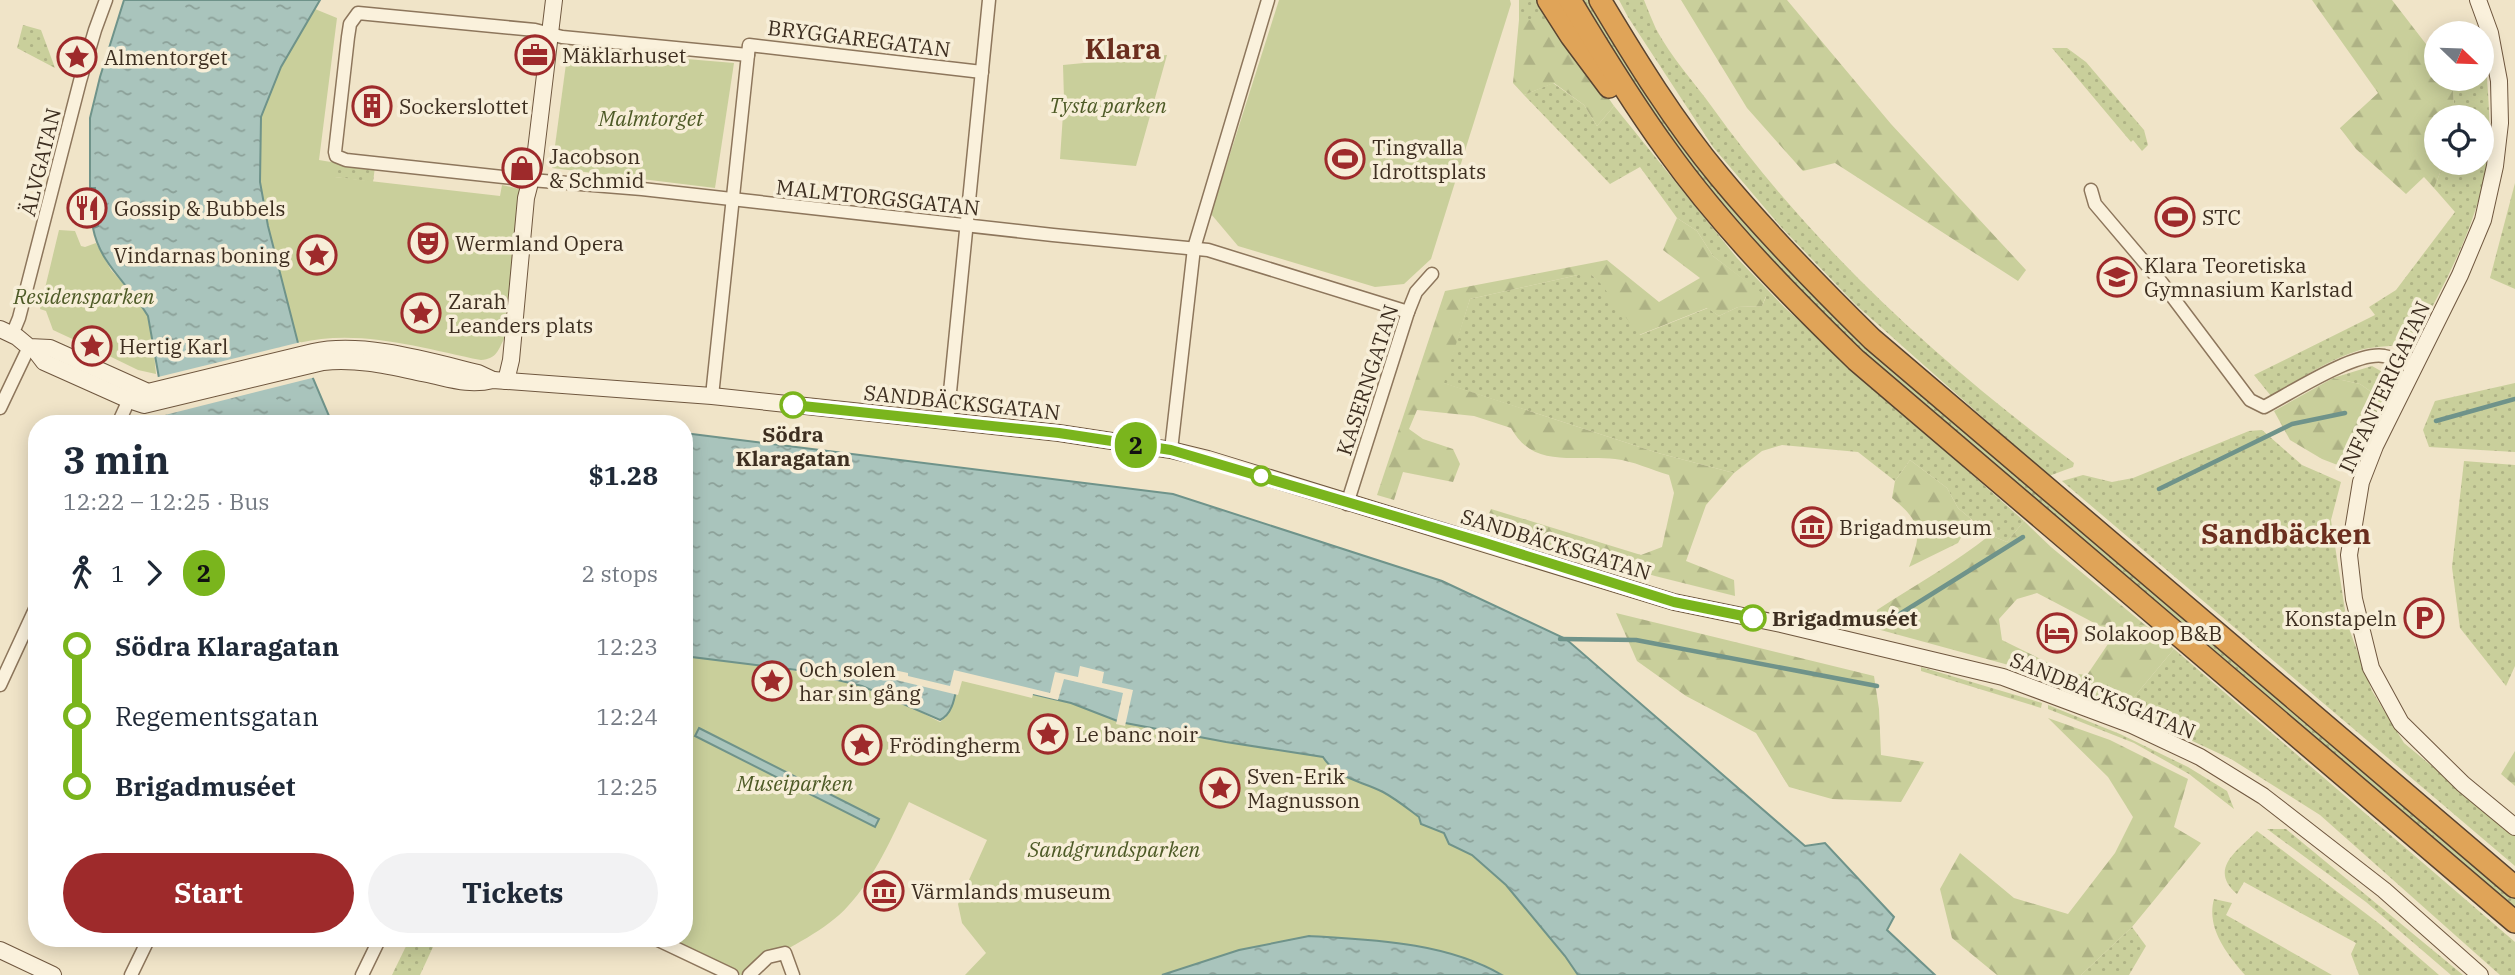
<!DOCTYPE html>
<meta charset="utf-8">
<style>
body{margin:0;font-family:"IBM Plex Serif",serif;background:#f2f2f3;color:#1f2937;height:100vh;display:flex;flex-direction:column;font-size:26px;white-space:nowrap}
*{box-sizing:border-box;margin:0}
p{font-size:23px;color:#747a83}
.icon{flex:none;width:38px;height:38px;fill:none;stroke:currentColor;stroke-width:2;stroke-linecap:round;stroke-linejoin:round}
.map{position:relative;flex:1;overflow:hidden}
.drawer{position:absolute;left:28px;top:415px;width:665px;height:532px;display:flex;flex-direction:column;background:#fff;border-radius:28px;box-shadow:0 4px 18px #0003}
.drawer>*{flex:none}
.badge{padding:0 14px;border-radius:23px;font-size:24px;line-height:46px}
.needle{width:46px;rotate:113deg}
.tools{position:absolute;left:2424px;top:21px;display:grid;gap:14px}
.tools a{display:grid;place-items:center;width:70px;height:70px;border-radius:50%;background:#fff;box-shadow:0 4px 18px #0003;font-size:35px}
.map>.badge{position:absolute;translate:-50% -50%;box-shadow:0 0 0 4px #fff}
.legs{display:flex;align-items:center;gap:10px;height:77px;padding:0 35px;font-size:23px}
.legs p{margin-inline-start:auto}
.head{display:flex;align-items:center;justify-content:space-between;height:119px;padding:0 35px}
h1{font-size:38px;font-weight:700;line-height:52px}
.cta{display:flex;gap:14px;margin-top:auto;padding:14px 35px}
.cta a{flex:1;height:80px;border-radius:42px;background:#9e2a2b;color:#fff;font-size:28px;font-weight:700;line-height:80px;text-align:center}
.cta a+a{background:#f2f2f3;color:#1f2937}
ul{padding:0 35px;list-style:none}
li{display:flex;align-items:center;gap:24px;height:70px;font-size:26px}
li i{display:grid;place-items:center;width:10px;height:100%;margin:0 9px;background:currentColor}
li i::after{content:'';width:18px;height:18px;margin:-9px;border:5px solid;border-radius:50%;background:#fff}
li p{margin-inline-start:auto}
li:first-child i{background:linear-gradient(#0000 50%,currentColor 0)}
li:last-child i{background:linear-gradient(currentColor 50%,#0000 0)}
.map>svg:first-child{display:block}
.grass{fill:url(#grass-dots)}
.forest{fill:url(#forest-firs);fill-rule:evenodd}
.green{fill:#c9cf9b}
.water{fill:url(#water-ripples);stroke:#6f938a;stroke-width:2}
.pier{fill:#f0e4c8}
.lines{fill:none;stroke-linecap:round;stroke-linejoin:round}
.stream{stroke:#6f938a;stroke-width:4.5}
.street-casing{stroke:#8d765c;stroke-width:15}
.secondary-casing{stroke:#6f573f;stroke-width:18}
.highway-casing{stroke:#5b4430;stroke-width:24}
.street{stroke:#faf1dc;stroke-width:12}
.secondary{stroke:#faf1dc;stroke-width:16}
.highway{stroke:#e0a458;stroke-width:21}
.line-1-casing{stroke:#fff;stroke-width:16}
.line-1{stroke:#7ab51d;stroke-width:10}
.stop-1-dot{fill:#fff;stroke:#7ab51d;stroke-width:3.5}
.labels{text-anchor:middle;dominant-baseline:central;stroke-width:7;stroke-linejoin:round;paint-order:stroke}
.street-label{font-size:21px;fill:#3d2e20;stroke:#f7eed8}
.poi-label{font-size:21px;fill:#3d2e20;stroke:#f7eed8;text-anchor:start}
.park-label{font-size:21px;font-style:italic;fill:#4d5a26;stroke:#f7eed8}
.stop-label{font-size:21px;font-weight:bold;fill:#3d2e20;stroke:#f7eed8}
.district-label{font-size:28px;font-weight:bold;fill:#6b2e1e;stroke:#f7eed8}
</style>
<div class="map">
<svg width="2515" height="975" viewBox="0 0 2515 975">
<defs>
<pattern id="grass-dots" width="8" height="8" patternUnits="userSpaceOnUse" patternTransform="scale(1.75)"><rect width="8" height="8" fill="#c9cf9b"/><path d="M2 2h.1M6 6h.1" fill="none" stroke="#aeb285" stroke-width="1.8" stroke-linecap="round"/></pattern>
<pattern id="forest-firs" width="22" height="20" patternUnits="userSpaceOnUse" patternTransform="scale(1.75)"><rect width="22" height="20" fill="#c9cf9b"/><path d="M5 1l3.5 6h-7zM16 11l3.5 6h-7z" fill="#aeb285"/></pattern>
<pattern id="water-ripples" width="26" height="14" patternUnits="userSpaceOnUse" patternTransform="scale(1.75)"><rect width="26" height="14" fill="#a9c4bc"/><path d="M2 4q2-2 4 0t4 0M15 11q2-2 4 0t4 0" fill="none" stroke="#8ba098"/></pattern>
</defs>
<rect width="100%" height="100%" fill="#f0e4c8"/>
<!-- grass -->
<g class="grass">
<path d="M1519,0H1542L1554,20H1519Z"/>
<path d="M1578,0H1589C1665,131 1762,245 1869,351L2515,898V910L1845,341L1705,187L1615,63Z"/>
<path d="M1619,0H1644C1648,10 1652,20 1656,29C1671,57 1694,82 1712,107C1811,245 1938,362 2074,463L2073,467L2049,476L1856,305L1781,227L1713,147L1628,17Z"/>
<path d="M23,25L41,30L55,68L17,48Z"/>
<path d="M2052,48H2067L2086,62L2144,130L2148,145L2142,151L2133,140L2131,142Z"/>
<path d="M2486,63C2488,96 2492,130 2487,164C2476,228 2444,285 2414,341C2396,348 2378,345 2360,350C2329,359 2299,380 2271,396L2254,375L2375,315L2369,307L2396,290L2455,212L2434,188L2444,163H2482V117H2455L2452,79H2482V64Z"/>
<path d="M1553,83L1584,105L1597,126L1614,106L1737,258L1785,308L2024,521L2007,542L1990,535L1958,508L1947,488L1910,460L1895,481L1858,452L1782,445L1762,451L1734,473L1658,453L1443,383L1470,299L1578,275H1592L1602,284L1640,335L1708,308L1719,316L1738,307L1762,306L1766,297L1713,256L1697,231L1677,218L1640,167L1610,184L1524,95Z"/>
<path d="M329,162L375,167L373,182L327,176Z"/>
<path d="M2515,183V289L2490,278Z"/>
<path d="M2372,366L2386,374L2393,384L2383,400L2360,384L2333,378Z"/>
<path d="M2515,383V452L2429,447L2423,430L2435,401Z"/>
<path d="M2262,430L2302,465L2341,482L2331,520L2347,623L2372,691L2404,743L2515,835V866L2062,481L2083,475L2112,482L2133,478L2249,431Z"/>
<path d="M2464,461L2515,465V666L2506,686L2460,628L2452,567Z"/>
<path d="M2174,649L2515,942V975H2500L2320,815L2231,759L2124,709Z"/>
<path d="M1921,667L2042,703L2041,708L1921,671Z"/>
<path d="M2048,705L2120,734L2188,767L2227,791L2234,809L2189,774L2134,743L2048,709Z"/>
<path d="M2267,829H2286L2463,975H2451L2366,902Z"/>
<path d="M2257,831L2381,925L2439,975H2359L2351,954L2356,943L2244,882L2237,894C2208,869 2237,851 2257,831Z"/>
<path d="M2214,899L2232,903L2226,915L2332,975H2245C2227,954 2206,928 2214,899Z"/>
<path d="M2132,927L2146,946L2129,975H2081Z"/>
<path d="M410,938H416L433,947L420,975H392Z"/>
</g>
<!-- forest -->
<g class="forest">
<path d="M1681,0H1787L1891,124L2026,270L2018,281L1835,163L1803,171L1747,108Z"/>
<path d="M2312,0H2392L2436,57V79H2452L2455,117H2436V163H2444L2434,188L2424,177L2406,194L2356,149L2340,128L2378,93Z"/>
<path d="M1519,20H1554L1614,106L1597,126L1584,105L1554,83L1524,95L1513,83Z"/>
<path d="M1677,218L1697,231L1713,256L1766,296L1762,306L1738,307L1719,316L1707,308L1639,335L1601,284L1592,275H1578L1470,299L1444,383L1658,453L1734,473L1706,505L1686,561L1734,580L1735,596L1655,576L1484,525L1491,509L1641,555L1662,547L1674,493L1669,475C1652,470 1633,461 1615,459C1575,454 1534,470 1511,428L1474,416L1417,410L1409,429L1423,439L1453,449L1460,464L1453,482L1403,472L1394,500L1377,495L1445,291L1607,260L1659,302L1700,278L1663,250Z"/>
<path d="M2333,378L2360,384L2383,400L2348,469L2322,459L2290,440L2274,411Z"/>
<path d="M1910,460L1947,488L1958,508L1971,519L1958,543L1909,567C1922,533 1922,522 1892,498L1895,481Z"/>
<path d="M2024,521L2051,547L2174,649L2124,709L2005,664L1877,629V610C1915,585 1955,563 1990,535L2007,542ZM2037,593L2102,627L2108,644L2087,675L2069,673L2002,640L1999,619L2017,599Z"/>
<path d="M1616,613L1874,676L1879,709L1881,755L1924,762L1901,802L1832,799L1789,787L1756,733L1686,696L1637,661Z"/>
<path d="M2048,718L2110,740L2188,779L2174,827L2201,843L2132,927L2081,975H1997L1952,938L1940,889L1960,853L2014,898L2068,914L2115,853L2133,817L2108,777Z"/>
<path d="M2515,751V786L2501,774Z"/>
</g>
<!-- green -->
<g class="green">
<path d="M1279,0H1510L1511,4L1431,259L1404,284L1375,287L1238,246L1211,214Z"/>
<path d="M315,9L337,18L319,160L337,163L335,177L500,196L502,185L520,189L521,198L505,337C498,350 497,359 481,360C421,348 359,328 298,343L268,226L260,182L261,117L281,67Z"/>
<path d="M568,49L734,63L715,188L552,168Z"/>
<path d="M1167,55L1136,166L1060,159L1064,99L1063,65Z"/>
<path d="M59,230L75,231L81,246L85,247L96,243L111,270L140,302L148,316L152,331L156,374L138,370L103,353L104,343L98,336H87L81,343L53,330L46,311L40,309Z"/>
<path d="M684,656C744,664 803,669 861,686C888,694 914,709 940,722L946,717L959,677L1071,703L1120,722L1323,757C1338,780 1360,780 1383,792C1396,799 1408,808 1419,817L1421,824L1444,833L1449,844L1472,855L1506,885L1565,956L1578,975H1502L1482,964L1417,946L1377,941L1309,936L1239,950L1162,975H965L986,953L962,923L958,904L987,840L909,802C892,837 875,877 848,906C827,930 789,947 762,964L754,975H741L665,938H684Z"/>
</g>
<!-- water -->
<g class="water">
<path d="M124,0H320L281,67L261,117L260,182L268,226L298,343L332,423H167L148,316C130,285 100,265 93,228L98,226L95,188H90V118L100,77Z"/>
<path d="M684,433L1173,494L1442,581L1566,639L1805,846L1825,843L1894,917L1887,930L1935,975H1578L1565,956L1506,885L1472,855L1449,844L1444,833L1421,824L1419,817C1407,808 1396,799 1383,792C1360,780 1338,780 1323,757L1226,742L1120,722L1071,703L959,677C955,691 955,713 940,720L862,686L797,670L684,656Z"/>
<path d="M699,728L879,819L875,827L695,736Z"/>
<path d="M1309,936C1373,940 1445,942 1502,975H1162L1239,950Z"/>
</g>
<!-- pier -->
<g class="pier">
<path d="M301,342L316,377L161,416L154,378Z"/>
<path d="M1080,666L1104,672L1102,683L1133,690L1125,726L1116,724L1123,693L1064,679L1058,700L1033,694L1032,698L962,681L958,695L892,679L894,670L908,673V676L950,686L954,670L1050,693L1055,672L1078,677Z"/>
</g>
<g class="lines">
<!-- stream -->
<g class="stream">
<path d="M2436,421L2515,399"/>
<path d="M2159,489L2292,424L2345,413"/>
<path d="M1895,617L2023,537"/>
<path d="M1560,639L1636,640L1877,686"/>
</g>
<!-- street casing -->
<g class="street-casing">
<g id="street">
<path d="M748,55L562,37L535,30L358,13L350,24L348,37L335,152L336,156L346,160L531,180L642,189L1053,235L1208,250L1408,312"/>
<path d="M2091,190L2095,204L2162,283L2250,400L2264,407C2291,393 2355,351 2384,356C2394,358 2405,364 2415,368"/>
<path d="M12,335L19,318L80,81L95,30L106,0"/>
<path d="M712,396L749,45L982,72"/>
<path d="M0,408L29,347"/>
<path d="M947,422L989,0"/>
<path d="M118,424L132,393"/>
<path d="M1171,450L1194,248L1268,0"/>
<path d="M1347,504L1408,312L1416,292L1432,274"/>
<path d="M0,685L37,605"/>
<path d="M654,938L732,975"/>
<path d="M131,975L149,938"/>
<path d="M362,975L380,938"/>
<path d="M749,975L768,957L785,953L793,975"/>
</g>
</g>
<!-- secondary casing -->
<g class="secondary-casing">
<g id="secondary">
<path d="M2478,0L2490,33L2499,81L2500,123L2495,166L2483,220L2460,275L2375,446L2361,482L2349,555L2354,599L2371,668L2401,723L2463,784L2515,827"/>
<path d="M0,329L17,337L29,347L50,348L148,392L313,352C363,341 429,361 478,373L493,380"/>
<path d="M34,349L44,362L129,400L144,405L323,362C359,358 393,367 427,374C451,379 469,386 493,380L712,396L1059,433L1171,450L1208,459L1674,602L1781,624L2003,677L2132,725L2200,757L2263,796L2384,890L2480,975"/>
<path d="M506,381L511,360L526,198L534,167L554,0"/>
<path d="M0,950L53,975"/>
</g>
</g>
<!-- highway casing -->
<g class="highway-casing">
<g id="highway">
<path d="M1548,0L1571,36L1609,87"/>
<path d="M1570,0C1600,50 1631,101 1666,149C1721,226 1788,294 1856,360L2515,922"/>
<path d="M1600,0C1636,60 1674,122 1719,176C1767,234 1819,287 1872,339L2515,887"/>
</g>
</g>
<!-- street -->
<use href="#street" class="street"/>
<!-- secondary -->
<use href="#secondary" class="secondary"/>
<!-- highway -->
<use href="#highway" class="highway"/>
</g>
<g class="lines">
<!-- line-1 casing -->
<g class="line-1-casing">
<path id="line-1" d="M793,405L1059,433L1171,450L1482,542L1674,602L1753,618"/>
</g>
<!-- line-1 -->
<use href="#line-1" class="line-1"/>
</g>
<!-- icons -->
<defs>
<g id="office-ring" transform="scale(2.0125)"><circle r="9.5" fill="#f7eed8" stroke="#9e2a2b" stroke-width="1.5"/><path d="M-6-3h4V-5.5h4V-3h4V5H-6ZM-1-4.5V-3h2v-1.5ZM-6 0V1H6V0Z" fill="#9e2a2b"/></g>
<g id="sight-ring" transform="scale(2.0125)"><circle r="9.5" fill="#f7eed8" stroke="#9e2a2b" stroke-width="1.5"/><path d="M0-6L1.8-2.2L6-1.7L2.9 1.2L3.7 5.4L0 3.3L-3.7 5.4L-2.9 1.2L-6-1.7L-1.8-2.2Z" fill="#9e2a2b"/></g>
<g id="building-ring" transform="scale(2.0125)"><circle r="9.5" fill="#f7eed8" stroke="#9e2a2b" stroke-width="1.5"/><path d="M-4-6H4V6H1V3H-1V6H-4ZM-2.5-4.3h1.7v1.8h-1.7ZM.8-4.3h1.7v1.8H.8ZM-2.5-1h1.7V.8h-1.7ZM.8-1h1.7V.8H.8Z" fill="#9e2a2b"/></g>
<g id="stadium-ring" transform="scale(2.0125)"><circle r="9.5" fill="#f7eed8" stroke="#9e2a2b" stroke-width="1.5"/><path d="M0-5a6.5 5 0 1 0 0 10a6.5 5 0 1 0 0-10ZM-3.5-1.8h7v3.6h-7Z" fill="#9e2a2b"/></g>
<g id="shop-ring" transform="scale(2.0125)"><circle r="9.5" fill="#f7eed8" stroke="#9e2a2b" stroke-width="1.5"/><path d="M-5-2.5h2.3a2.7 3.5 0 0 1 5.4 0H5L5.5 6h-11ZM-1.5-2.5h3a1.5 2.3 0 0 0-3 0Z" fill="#9e2a2b"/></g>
<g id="restaurant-ring" transform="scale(2.0125)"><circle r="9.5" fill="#f7eed8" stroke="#9e2a2b" stroke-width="1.5"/><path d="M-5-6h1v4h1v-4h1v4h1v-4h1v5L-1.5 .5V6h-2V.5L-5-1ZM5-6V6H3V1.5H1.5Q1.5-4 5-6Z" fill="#9e2a2b"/></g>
<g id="theatre-ring" transform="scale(2.0125)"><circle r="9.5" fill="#f7eed8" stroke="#9e2a2b" stroke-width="1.5"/><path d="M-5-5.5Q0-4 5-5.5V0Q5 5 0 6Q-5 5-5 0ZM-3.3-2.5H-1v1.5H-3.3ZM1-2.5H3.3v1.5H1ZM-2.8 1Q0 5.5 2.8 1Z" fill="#9e2a2b"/></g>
<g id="school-ring" transform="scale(2.0125)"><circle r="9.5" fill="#f7eed8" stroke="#9e2a2b" stroke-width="1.5"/><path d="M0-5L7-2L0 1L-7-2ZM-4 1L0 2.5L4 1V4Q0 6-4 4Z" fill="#9e2a2b"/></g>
<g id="museum-ring" transform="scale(2.0125)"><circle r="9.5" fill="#f7eed8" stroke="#9e2a2b" stroke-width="1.5"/><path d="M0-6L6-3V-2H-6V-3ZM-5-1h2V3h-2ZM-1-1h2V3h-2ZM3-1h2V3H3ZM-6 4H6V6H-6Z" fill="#9e2a2b"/></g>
<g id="parking-ring" transform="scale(2.0125)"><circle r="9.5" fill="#f7eed8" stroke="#9e2a2b" stroke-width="1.5"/><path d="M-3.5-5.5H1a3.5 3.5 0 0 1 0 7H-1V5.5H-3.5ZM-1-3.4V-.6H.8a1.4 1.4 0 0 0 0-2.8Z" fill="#9e2a2b"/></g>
<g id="hotel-ring" transform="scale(2.0125)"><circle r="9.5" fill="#f7eed8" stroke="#9e2a2b" stroke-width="1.5"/><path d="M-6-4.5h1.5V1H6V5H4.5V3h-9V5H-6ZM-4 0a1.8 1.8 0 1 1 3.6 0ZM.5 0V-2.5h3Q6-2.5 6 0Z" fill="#9e2a2b"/></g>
</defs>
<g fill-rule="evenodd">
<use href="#office-ring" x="535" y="55"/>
<use href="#sight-ring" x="77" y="57"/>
<use href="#building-ring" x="372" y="106"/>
<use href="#stadium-ring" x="1345" y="159"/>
<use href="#shop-ring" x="522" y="168"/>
<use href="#restaurant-ring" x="87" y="208"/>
<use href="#stadium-ring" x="2175" y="217"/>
<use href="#theatre-ring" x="428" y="243"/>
<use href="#sight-ring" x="317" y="255"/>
<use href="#school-ring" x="2117" y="277"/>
<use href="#sight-ring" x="421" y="313"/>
<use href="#sight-ring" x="92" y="346"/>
<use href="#museum-ring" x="1812" y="527"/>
<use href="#parking-ring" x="2424" y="618"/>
<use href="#hotel-ring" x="2057" y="633"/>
<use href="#sight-ring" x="772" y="681"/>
<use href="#sight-ring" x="1048" y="734"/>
<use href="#sight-ring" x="862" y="745"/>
<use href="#sight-ring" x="1220" y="788"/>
<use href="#museum-ring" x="884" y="891"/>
</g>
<!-- markers -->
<g class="stop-1-dot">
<circle cx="793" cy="405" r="12"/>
<circle cx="1261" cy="476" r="9"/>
<circle cx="1753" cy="618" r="12"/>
</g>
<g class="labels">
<!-- street labels -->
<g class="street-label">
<text transform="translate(859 38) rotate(7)">BRYGGAREGATAN</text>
<text transform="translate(40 162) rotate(-76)">ÄLVGATAN</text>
<text transform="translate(878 197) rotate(6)">MALMTORGSGATAN</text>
<text transform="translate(1367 380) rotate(-72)">KASERNGATAN</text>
<text transform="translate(2384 387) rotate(-65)">INFANTERIGATAN</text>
<text transform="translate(962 402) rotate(6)">SANDBÄCKSGATAN</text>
<text transform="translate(1556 544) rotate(17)">SANDBÄCKSGATAN</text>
<text transform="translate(2103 695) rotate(22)">SANDBÄCKSGATAN</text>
</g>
<!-- poi labels -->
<g class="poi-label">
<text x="562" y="55">Mäklarhuset</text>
<text x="104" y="57">Almentorget</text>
<text x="399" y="106">Sockerslottet</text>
<text x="1372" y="147">Tingvalla<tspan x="1372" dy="24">Idrottsplats</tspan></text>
<text x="549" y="156">Jacobson<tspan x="549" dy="24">&amp; Schmid</tspan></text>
<text x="114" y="208">Gossip &amp; Bubbels</text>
<text x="2202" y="217">STC</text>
<text x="455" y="243">Wermland Opera</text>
<text x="290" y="255" text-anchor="end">Vindarnas boning</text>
<text x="2144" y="265">Klara Teoretiska<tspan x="2144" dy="24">Gymnasium Karlstad</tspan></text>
<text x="448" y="301">Zarah<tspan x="448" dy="24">Leanders plats</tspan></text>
<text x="119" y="346">Hertig Karl</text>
<text x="1839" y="527">Brigadmuseum</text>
<text x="2397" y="618" text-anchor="end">Konstapeln</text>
<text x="2084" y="633">Solakoop B&amp;B</text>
<text x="799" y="669">Och solen<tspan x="799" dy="24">har sin gång</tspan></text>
<text x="1075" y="734">Le banc noir</text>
<text x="889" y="745">Frödingherm</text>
<text x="1247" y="776">Sven-Erik<tspan x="1247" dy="24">Magnusson</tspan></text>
<text x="911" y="891">Värmlands museum</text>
</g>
<!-- park labels -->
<g class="park-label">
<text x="1108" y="105">Tysta parken</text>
<text x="651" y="118">Malmtorget</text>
<text x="84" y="296">Residensparken</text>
<text x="795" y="783">Museiparken</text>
<text x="1114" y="849">Sandgrundsparken</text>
</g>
<!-- stop labels -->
<g class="stop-label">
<text x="793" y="434">Södra<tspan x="793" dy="24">Klaragatan</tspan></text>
<text x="1772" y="618" text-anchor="start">Brigadmuséet</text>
</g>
<!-- district labels -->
<g class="district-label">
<text x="1123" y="48">Klara</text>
<text x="2286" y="533">Sandbäcken</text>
</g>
</g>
</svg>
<div class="tools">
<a><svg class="needle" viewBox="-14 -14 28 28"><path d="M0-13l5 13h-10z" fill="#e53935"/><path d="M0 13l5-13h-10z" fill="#747a83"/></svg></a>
<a><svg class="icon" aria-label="locate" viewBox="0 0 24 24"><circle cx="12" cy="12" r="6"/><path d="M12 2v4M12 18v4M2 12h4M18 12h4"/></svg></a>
</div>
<b class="badge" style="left:1136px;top:445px;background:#7ab51d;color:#111">2</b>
<section class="drawer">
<div class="head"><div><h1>3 min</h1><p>12:22 – 12:25 · Bus</p></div><b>$1.28</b></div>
<div class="legs"><svg class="icon" aria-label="walk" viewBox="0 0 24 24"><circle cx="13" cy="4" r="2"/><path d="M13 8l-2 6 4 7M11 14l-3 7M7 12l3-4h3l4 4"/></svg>1<svg class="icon" aria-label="forward" viewBox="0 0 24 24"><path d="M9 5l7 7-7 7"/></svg><b class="badge" style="background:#7ab51d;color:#111">2</b><p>2 stops</p></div>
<ul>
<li><i style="color:#7ab51d"></i><b>Södra Klaragatan</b><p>12:23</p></li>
<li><i style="color:#7ab51d"></i><span>Regementsgatan</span><p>12:24</p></li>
<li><i style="color:#7ab51d"></i><b>Brigadmuséet</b><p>12:25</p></li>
</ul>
<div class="cta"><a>Start</a><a>Tickets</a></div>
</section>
</div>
